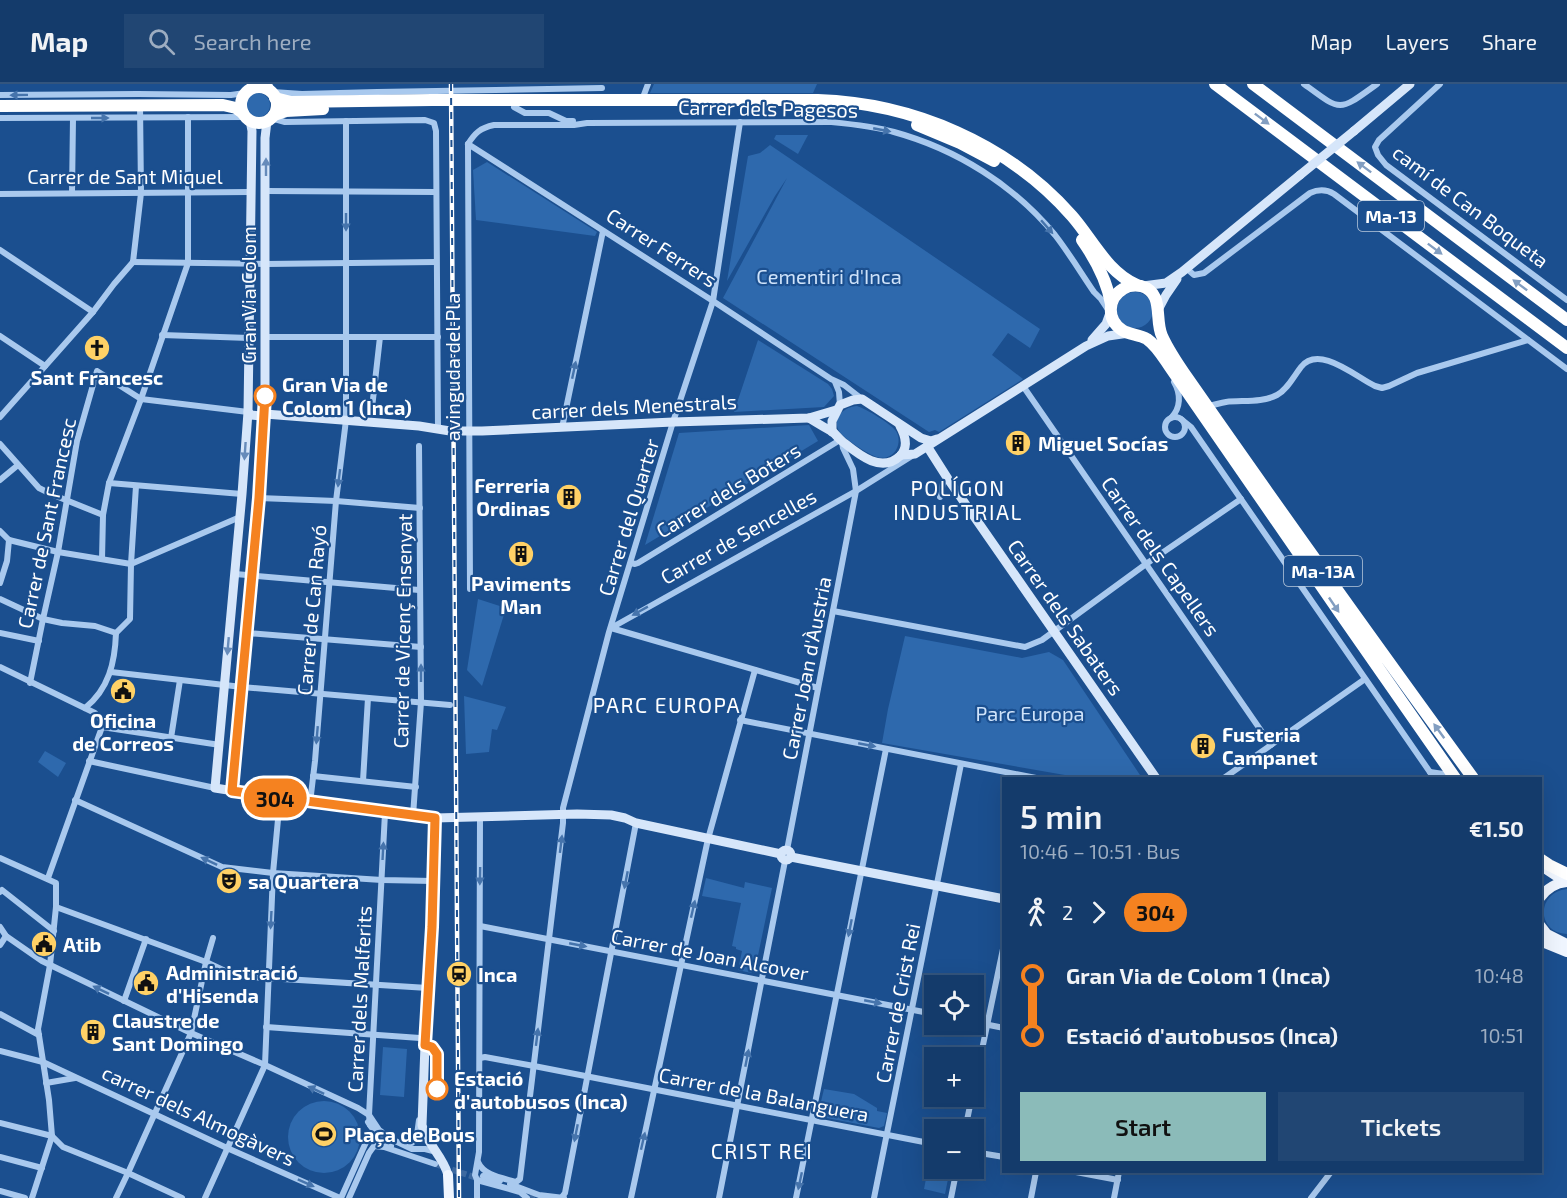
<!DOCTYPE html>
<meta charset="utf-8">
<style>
body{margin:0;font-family:"Exo 2",sans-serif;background:#214673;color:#f1f3f6;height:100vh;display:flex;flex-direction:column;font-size:22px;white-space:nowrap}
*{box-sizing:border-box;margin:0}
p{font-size:20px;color:#9dadc1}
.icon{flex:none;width:33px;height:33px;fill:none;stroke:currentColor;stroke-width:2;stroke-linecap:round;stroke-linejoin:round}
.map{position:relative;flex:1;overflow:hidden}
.panel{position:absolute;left:1002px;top:693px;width:540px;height:396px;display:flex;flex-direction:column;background:#143b6b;border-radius:0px;box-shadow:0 6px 24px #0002,0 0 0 2px #33557e}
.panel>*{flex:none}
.badge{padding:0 12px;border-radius:20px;font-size:21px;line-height:39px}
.tools{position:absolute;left:924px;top:891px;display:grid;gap:12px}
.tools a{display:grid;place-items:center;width:60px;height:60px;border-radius:0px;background:#143b6b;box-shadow:0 6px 24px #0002,0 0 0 2px #33557e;font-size:30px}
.map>.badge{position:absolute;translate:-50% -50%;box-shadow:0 0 0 3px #fff}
.legs{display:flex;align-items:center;gap:9px;height:66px;padding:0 18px;font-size:20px}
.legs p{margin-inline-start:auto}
.overview{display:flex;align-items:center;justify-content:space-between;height:102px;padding:0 18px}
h1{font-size:33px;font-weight:600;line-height:45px}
.action{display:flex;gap:12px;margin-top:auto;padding:12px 18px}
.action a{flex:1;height:69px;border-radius:0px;background:#8bbbb9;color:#111;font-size:24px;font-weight:600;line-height:69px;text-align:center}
.action a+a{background:#214673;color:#f1f3f6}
ul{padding:0 18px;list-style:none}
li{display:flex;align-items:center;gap:21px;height:60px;font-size:22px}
li i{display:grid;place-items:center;width:9px;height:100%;margin:0 8px;background:currentColor}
li i::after{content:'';width:15px;height:15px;margin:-8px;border:4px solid;border-radius:50%;background:#143b6b}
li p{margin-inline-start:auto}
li:first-child i{background:linear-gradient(#0000 50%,currentColor 0)}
li:last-child i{background:linear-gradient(currentColor 50%,#0000 0)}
header{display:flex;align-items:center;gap:36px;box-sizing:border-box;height:84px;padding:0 30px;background:#143b6b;border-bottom:2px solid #33557e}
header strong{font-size:28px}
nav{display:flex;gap:33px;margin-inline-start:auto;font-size:21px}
.search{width:420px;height:54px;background:#214673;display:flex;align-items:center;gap:15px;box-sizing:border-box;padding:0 21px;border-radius:0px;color:#9dadc1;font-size:22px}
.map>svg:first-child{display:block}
.green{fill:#2e69ad}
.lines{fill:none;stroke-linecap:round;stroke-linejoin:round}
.street-tunnel{stroke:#3d69a0;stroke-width:6;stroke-dasharray:6 3;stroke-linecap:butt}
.street{stroke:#a9c9ee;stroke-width:6}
.secondary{stroke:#d6e6fa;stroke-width:9}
.primary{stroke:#f0f6ff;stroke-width:10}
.highway{stroke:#fff;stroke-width:12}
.rail-casing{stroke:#fff;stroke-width:4.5}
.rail{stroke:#1b4f8f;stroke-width:2;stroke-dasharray:7;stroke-linecap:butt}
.secondary-bridge{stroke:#d6e6fa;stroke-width:9}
.oneway{fill:#4674ac}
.oneway2{fill:#829ec1}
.oneway3{fill:#668bba}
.line-1-casing{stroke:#fff;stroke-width:14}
.line-1{stroke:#f58220;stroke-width:9}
.stop-1-dot{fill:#fff;stroke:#f58220;stroke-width:3}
.labels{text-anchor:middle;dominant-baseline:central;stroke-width:4.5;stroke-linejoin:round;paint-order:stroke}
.shield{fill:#1b4f8f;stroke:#bbcadd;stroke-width:1.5}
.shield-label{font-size:18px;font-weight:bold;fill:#fff}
.street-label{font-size:20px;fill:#fff;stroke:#1b4f8f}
.park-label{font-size:20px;fill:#cfe3fa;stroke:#1b4f8f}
.poi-label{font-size:20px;font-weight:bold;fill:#fff;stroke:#1b4f8f;text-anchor:start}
.stop-label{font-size:20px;font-weight:bold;fill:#fff;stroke:#1b4f8f;text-anchor:start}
.neighbourhood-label{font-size:21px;letter-spacing:1.5px;fill:#fff;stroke:#1b4f8f}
</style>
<header>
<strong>Map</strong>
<div class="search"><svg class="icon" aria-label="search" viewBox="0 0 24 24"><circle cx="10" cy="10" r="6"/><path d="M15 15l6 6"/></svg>Search here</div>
<nav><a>Map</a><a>Layers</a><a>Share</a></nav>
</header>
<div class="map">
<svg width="1567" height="1114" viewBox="0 0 1567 1114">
<rect width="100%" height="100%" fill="#1b4f8f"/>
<!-- green -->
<g class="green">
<path d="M654,0H817L813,9H650Z"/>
<circle cx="258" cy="21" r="12"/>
<path d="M776,51H808L798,70L774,55Z"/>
<path d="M770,61L1040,245L1030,264L1008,249L992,271L1023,295L939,348L935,346L929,348L723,214L787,94L775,112L727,197L748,72L760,69Z"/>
<path d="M487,78L597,148L595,152L476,136L473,86Z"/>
<circle cx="1135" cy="226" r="18"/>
<path d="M758,256L828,300L832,305L834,312L824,323L734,328Z"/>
<path d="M857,322C866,325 890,339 896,347C904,360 893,378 877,373C869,371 843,354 839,347C832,333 844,323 857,322Z"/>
<path d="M809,341L818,357L645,461L679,349Z"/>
<path d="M478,515L506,524L482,602L467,586Z"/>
<path d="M905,552L1022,574L1049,568L1063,576L1142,694H1082L882,659L888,625Z"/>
<path d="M464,612L506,623L497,646L492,645L489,668L466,670Z"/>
<path d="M45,667L66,679L58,693L38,678Z"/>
<path d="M706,794L744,804L745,798L772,804L755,886L751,889L738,886L742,867L736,865V863L732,862L741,819L702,812Z"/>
<path d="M1567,805V850C1536,849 1536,808 1567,805Z"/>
<path d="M383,963L407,965L404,1013L380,1011Z"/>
<path d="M824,1005L854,1010L877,1024V1027L887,1029L884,1042L879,1044L821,1033L818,1030Z"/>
<circle cx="324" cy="1053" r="36"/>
<path d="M932,1065L934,1066V1084L950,1085L945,1110L924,1105Z"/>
</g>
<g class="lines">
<!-- street-tunnel -->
<g class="street-tunnel">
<path d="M435,1080L480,1095"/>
<path d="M521,1109L537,1114"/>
</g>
<!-- street -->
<g class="street">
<path d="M1304,0C1342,28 1338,28 1377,0"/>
<path d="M1440,0L1379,56L1375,63L1378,71L1386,81L1567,216"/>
<path d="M273,8L302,10L377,8L602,4"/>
<path d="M0,11L138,10L231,11L245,9"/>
<path d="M642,16L648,0"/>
<path d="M514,23L525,29H549L566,37H573"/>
<path d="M0,34L245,33"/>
<path d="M271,34L285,38L425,36L434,39L436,47L438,345"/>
<path d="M468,60C475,49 480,44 494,41H574L587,39L830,38C851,40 873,42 894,48C956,65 1014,101 1055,151C1069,169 1081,189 1094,208L1101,215L1109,227"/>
<path d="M468,60L713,217L831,295L844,301L862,315"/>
<path d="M468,60L470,505"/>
<path d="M266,107L436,108"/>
<path d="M72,109L73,34"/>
<path d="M0,110L250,108"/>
<path d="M0,166L93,228"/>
<path d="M133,178L266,180L436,178"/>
<path d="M133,178L141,109L140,20"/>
<path d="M1186,184L1194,191L1204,189L1310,109C1319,105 1326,105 1334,110L1567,285"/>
<path d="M162,251L249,254"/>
<path d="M0,252L45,282"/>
<path d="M265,253H438"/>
<path d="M835,298L839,308L840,321"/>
<path d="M1023,302L1271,661"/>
<path d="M1208,322C1214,321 1220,319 1226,318C1242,316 1262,319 1277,311C1287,306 1294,292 1301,283C1319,260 1356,293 1375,302L1382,304L1389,302L1417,289L1528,256"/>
<path d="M372,324L380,253"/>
<circle cx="1175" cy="343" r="10"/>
<path d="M0,333L93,228L114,200L133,178"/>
<path d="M1171,334C1181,324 1181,310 1174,298"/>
<path d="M1181,335L1191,343L1434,694"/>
<path d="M562,344L603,147"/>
<path d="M0,360L39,404L51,410L103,431"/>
<path d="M0,396L18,381"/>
<path d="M109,399L242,410"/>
<path d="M940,413L943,399L948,395"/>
<path d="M259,414L336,417L420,424"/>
<path d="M0,447L9,456L58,468L131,480"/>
<path d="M102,475L103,431L109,399L141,315L188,179V33"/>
<path d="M631,479L635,480L638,479L840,356"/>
<path d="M131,480L240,433"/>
<path d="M235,490L419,506"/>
<path d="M0,499L7,477L9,456"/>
<path d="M0,515L43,535L62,539L95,542L116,549"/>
<path d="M833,527L1025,563L1042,556L1146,480L1241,415"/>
<path d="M611,544L856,407L915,370"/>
<path d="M611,544L818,604"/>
<path d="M0,549L39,557"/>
<path d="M116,549L130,535L131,480L136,402"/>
<path d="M247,549L421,563"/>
<path d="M0,583L95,629C100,633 102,637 102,643L48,794"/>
<path d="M111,588L242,603L450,621"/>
<path d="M30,599L43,535L58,468L77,357L97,287L141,315L248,328"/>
<path d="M85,624C109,605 115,578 116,549"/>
<path d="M740,636L1036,694"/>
<path d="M102,643L220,661"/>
<path d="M171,654L180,596"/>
<path d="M89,677L215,704"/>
<path d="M1430,688L1450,691"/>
<path d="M313,692L416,703"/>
<path d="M1224,694L1365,595"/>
<path d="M363,697L368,614"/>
<path d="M75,716L222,783L273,789L382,796L433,797"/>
<path d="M310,719L315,677L336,417L346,336V37"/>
<path d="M413,732L421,618L419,362"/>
<path d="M787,766L856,407L853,385L843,364L842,358"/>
<path d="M0,774L56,799V823L50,881L38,945L49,1016L52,1052L32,1114"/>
<path d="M0,808L2,806L54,847"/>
<path d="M56,823L206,878L236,892L428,904"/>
<path d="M480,842L934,930"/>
<path d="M0,843L6,852L42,877L191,949L265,981L358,1024L369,1031L379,1046L391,1055L412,1065H425L437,1068"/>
<path d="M0,861L6,852"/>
<path d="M124,917L146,855"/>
<path d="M0,930L39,951"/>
<path d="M974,938L1004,944"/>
<path d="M266,943L420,954L425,952"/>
<path d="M0,967L43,978L227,1064L340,1114"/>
<path d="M480,974L485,973L534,982L934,1060"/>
<path d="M46,999L75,994"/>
<path d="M974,1004L1004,860"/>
<path d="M368,1038L378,1053L391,1062"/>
<path d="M0,1039L52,1052"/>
<path d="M370,1041L369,1031L385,729"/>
<path d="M965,1046L972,1012"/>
<path d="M52,1052L63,1063L128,1089L116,1114"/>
<path d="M402,1059H412L417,1051L419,1036"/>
<path d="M974,1068L1004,1073"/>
<path d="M0,1073L42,1084"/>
<path d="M478,1078C484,1092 503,1094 516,1098L520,1095L563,739V724L609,548L673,338L713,217L740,38"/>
<path d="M1076,1088L1118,1096"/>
<path d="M483,1092L500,1097"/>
<path d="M477,1096L520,1108L527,1114"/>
<path d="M510,1100L539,1111L564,1114"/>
<path d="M0,1107L25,1114"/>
<path d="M562,1113L565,1109L636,739"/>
<path d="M182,1114L128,1089L191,949L206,878L213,854"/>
<path d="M205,1114L265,981L273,789L280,714"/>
<path d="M341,1114L367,1056L371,1052L377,1053"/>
<path d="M349,1114L369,1069L374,1062L384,1063L435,1080"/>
<path d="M477,1114V1096L475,1091L479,1068L480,733"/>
<path d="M631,1114L708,755L755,586"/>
<path d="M719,1114L785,777"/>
<path d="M796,1114L886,665"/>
<path d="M874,1114L961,680"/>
<path d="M951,1114L957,1084"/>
<path d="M1031,1114L1036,1088"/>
<path d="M1114,1114L1119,1088"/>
<path d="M1311,1114L1331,1088"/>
</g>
<!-- secondary -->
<g class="secondary">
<path d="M250,36L252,47L248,328L242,410L215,704L310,719L435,734L577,730L611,731L625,734L636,739L781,770"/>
<path d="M1354,47L1410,0"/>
<path d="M1143,202L1166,199L1182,188L1300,91"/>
<path d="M1158,226L1166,211L1177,195"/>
<path d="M1092,256L1106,240L1110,229"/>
<path d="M248,328L251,331L260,332L265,330L419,342L450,347H482L673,338L809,334L836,326"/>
<path d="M809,334C817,339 825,344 833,348C836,351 839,355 843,358C858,370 881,390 900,372C909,363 905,351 900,342"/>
<path d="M832,348V337L840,321L853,316L862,315L921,354L931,357L937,355"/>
<path d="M927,362L948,395L1156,694"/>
<path d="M901,371L915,370L1086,262L1108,252L1129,249"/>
<path d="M232,707L259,414L265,330V54L267,37"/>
<path d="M435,734L432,843L425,961L422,1041C426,1059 443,1072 448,1091"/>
<circle cx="786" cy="771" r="5"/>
<path d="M791,773L1004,815"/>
</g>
<!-- primary -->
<g class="primary">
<path d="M267,0L269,5"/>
<path d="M251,4L253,0"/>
<path d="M1540,781L1558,793L1567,797"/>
<path d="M1540,814C1547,804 1555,799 1567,798"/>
<path d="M1540,841L1547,850L1567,860"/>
<path d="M1540,857L1567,868"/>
<path d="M448,1091L449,1114"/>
</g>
<!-- highway -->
<g class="highway">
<path d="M1215,0L1567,264"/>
<path d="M1253,0L1567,236"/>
<circle cx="259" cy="21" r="18"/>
<path d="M275,14L291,18L432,16H818C913,19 1009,60 1072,132C1093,156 1107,188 1137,201"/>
<path d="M0,22L223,21L236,24L243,29"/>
<path d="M274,31L286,27L323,25"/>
<path d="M917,41L960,59L994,77"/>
<path d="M1082,156C1096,176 1107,196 1111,220"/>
<path d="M1455,694L1340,529L1170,283C1163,273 1157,262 1147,255C1139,250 1129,251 1122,246C1106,235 1108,214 1123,205C1129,201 1135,201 1141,202C1165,209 1154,235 1162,252C1170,270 1182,286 1193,302C1285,434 1379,565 1473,694"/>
<path d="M1540,775L1549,781L1567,790"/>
</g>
<!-- rail casing -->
<g class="rail-casing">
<path id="rail" d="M451,0L459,1114"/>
</g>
<!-- rail -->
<use href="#rail" class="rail"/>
<!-- secondary-bridge -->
<path class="secondary-bridge" d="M1300,91L1354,47"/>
</g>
<!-- one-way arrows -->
<defs><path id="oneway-solid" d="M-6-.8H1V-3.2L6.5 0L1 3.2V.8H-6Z" transform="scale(1.5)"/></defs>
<g class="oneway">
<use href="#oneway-solid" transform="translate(19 11) rotate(179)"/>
<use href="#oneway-solid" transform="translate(100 34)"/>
<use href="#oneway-solid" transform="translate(882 46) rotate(11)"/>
<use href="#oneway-solid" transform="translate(346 138) rotate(90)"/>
<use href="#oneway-solid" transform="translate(1047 143) rotate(49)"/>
<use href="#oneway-solid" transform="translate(574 286) rotate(-78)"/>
<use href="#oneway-solid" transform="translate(339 394) rotate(97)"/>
<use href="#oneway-solid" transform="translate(640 527) rotate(151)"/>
<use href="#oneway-solid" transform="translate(421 589) rotate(-90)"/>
<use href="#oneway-solid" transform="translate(317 651) rotate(95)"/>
<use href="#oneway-solid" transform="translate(867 661) rotate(11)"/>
<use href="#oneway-solid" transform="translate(561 760) rotate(-83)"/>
<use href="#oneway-solid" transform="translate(383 767) rotate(-87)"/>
<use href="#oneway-solid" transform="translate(209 777) rotate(-155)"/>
<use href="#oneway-solid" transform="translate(480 792) rotate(91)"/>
<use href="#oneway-solid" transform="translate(626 796) rotate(101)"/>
<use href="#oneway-solid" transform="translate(693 825) rotate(-77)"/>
<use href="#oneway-solid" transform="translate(271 836) rotate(93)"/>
<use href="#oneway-solid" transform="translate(850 844) rotate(101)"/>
<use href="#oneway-solid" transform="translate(578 861) rotate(11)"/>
<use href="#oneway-solid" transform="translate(101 906) rotate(-154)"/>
<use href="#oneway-solid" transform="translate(873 918) rotate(11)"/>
<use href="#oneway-solid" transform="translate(537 953) rotate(-83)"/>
<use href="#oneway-solid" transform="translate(747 974) rotate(-79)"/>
<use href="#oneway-solid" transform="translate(316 1006) rotate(-155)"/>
<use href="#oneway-solid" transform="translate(576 1049) rotate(101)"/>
<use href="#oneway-solid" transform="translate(643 1057) rotate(-77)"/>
<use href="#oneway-solid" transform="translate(800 1097) rotate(102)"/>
<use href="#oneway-solid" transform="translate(306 1099) rotate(24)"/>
</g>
<g class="oneway2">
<use href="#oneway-solid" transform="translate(1262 35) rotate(37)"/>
<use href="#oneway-solid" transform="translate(1364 83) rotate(-143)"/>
<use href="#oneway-solid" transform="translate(1435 165) rotate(37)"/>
<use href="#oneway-solid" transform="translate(1520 201) rotate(-143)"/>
<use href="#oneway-solid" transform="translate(1334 521) rotate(56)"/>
<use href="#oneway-solid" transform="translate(1439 647) rotate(-126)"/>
</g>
<g class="oneway3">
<use href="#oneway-solid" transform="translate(266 83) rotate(-90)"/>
<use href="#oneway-solid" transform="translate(245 367) rotate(94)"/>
<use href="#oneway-solid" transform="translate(228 562) rotate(95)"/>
</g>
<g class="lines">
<!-- line-1 casing -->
<g class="line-1-casing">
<path id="line-1" d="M265,312L259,414L232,707L435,734L432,843L425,961L432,963L437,970V1005"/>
</g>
<!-- line-1 -->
<use href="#line-1" class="line-1"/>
</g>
<!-- icons -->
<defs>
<g id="church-disc" transform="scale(1.35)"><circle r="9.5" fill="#ffd166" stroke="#1b4f8f"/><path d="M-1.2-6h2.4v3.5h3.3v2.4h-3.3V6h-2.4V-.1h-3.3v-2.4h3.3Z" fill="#111"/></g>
<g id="building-disc" transform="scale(1.35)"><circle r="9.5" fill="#ffd166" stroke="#1b4f8f"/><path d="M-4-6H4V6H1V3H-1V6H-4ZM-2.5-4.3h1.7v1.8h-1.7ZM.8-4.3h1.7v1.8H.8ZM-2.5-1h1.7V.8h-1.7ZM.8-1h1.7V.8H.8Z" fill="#111"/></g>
<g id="civic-disc" transform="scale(1.35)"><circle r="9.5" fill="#ffd166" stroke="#1b4f8f"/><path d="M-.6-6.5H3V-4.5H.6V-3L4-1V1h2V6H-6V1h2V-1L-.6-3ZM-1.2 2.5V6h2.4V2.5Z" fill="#111"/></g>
<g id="theatre-disc" transform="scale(1.35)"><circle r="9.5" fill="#ffd166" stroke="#1b4f8f"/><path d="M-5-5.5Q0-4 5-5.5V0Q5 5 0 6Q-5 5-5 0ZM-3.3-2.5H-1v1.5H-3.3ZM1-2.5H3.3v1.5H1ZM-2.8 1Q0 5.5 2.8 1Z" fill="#111"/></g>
<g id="station-disc" transform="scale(1.35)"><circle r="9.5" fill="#ffd166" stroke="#1b4f8f"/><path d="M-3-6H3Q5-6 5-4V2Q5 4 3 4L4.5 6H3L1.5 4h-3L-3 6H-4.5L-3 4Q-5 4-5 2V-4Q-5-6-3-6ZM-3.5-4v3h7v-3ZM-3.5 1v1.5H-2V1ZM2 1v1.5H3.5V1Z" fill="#111"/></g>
<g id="stadium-disc" transform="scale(1.35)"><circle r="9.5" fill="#ffd166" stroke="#1b4f8f"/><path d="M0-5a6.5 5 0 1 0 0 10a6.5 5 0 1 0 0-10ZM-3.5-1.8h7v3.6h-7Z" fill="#111"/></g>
</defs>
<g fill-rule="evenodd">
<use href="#church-disc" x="97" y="264"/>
<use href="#building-disc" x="1018" y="359"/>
<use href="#building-disc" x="569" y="413"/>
<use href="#building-disc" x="521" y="470"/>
<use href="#civic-disc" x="123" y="607"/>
<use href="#building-disc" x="1203" y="662"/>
<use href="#theatre-disc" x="229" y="797"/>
<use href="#civic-disc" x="44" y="860"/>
<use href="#station-disc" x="459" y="890"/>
<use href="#civic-disc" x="146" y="899"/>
<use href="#building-disc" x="93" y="948"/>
<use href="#stadium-disc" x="324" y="1050"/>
</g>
<!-- markers -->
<g class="stop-1-dot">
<circle cx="265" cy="312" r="10"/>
<circle cx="437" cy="1005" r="10"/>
</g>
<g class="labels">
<!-- shield labels -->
<g class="shield">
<rect x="1358" y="117" width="66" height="30" rx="4.5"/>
<rect x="1284" y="472" width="78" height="30" rx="4.5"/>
</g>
<g class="shield-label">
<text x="1391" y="132">Ma-13</text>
<text x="1323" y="487">Ma-13A</text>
</g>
<!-- street labels -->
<g class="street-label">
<text transform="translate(768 24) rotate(1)">Carrer dels Pagesos</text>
<text x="125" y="92">Carrer de Sant Miquel</text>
<text transform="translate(1471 122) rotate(37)">camí de Can Boqueta</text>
<text transform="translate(662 163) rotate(33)">Carrer Ferrers</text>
<text transform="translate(248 211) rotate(-90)">Gran Via Colom</text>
<text transform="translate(452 283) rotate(-90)">avinguda del Pla</text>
<text transform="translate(634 322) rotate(-3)">carrer dels Menestrals</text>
<text transform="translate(728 406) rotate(-31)">Carrer dels Boters</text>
<text transform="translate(628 433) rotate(-73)">Carrer del Quarter</text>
<text transform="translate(46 439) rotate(-78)">Carrer de Sant Francesc</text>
<text transform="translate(738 452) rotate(-29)">Carrer de Sencelles</text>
<text transform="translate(1161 472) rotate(55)">Carrer dels Capellers</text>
<text transform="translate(311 526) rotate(-85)">Carrer de Can Rayó</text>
<text transform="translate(1066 533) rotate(55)">Carrer dels Sabaters</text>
<text transform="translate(402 547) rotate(-89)">Carrer de Vicenç Ensenyat</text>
<text transform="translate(806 584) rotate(-79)">Carrer Joan d'Àustria</text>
<text transform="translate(710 870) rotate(11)">Carrer de Joan Alcover</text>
<text transform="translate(359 915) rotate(-87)">Carrer dels Malferits</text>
<text transform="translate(897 919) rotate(-79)">Carrer de Crist Rei</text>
<text transform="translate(764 1010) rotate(11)">Carrer de la Balanguera</text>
<text transform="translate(199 1031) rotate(25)">carrer dels Almogàvers</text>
</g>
<!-- park labels -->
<g class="park-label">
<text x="829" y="192">Cementiri d'Inca</text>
<text x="1030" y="629">Parc Europa</text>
</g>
<!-- poi labels -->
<g class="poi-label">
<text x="97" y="293" text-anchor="middle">Sant Francesc</text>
<text x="1038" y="359">Miguel Socías</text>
<text x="550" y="401" text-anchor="end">Ferreria<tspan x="550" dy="23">Ordinas</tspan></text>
<text x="521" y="499" text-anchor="middle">Paviments<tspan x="521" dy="23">Man</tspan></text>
<text x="123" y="636" text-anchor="middle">Oficina<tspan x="123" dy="23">de Correos</tspan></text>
<text x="1222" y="650">Fusteria<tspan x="1222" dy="23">Campanet</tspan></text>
<text x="248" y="797">sa Quartera</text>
<text x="63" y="860">Atib</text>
<text x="166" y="888">Administració<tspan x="166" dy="23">d'Hisenda</tspan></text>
<text x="478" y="890">Inca</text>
<text x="112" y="936">Claustre de<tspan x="112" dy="23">Sant Domingo</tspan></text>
<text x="344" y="1050">Plaça de Bous</text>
</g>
<!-- stop labels -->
<g class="stop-label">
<text x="282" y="300">Gran Via de<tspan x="282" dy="23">Colom 1 (Inca)</tspan></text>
<text x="454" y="994">Estació<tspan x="454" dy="23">d'autobusos (Inca)</tspan></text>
</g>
<!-- neighbourhood labels -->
<g class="neighbourhood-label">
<text x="958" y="403">POLÍGON<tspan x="958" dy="24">INDUSTRIAL</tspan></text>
<text x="667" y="620">PARC EUROPA</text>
<text x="762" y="1066">CRIST REI</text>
</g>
</g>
</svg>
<div class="tools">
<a><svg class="icon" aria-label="locate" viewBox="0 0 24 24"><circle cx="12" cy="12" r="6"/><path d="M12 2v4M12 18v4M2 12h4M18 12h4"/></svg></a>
<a>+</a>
<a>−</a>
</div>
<b class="badge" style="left:275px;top:714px;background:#f58220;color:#111">304</b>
<section class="panel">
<div class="overview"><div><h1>5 min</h1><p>10:46 – 10:51 · Bus</p></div><b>€1.50</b></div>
<div class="legs"><svg class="icon" aria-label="walk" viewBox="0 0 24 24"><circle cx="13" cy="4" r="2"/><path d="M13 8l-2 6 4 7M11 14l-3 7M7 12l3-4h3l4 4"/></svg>2<svg class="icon" aria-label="forward" viewBox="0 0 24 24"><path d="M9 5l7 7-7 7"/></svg><b class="badge" style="background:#f58220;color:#111">304</b></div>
<ul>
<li><i style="color:#f58220"></i><b>Gran Via de Colom 1 (Inca)</b><p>10:48</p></li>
<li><i style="color:#f58220"></i><b>Estació d'autobusos (Inca)</b><p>10:51</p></li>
</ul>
<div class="action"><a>Start</a><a>Tickets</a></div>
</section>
</div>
